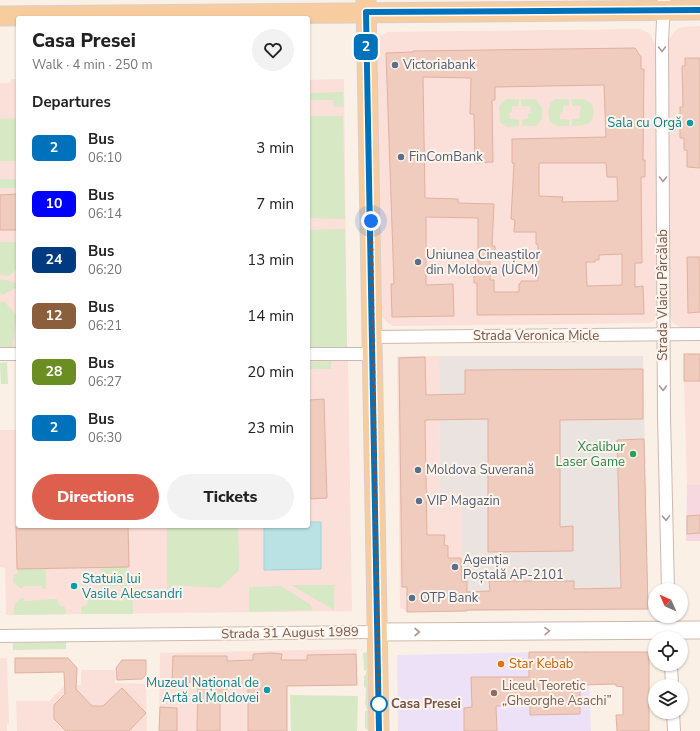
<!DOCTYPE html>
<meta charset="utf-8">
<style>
body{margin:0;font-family:"Nunito Sans",sans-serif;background:#f2f2f2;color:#222;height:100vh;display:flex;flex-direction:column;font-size:15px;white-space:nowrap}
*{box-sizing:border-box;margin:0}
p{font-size:13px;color:#767676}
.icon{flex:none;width:22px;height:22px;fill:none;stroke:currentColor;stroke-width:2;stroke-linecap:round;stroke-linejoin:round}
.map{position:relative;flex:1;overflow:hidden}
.sheet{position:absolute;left:16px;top:16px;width:294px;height:512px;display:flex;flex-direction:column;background:#fff;border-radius:4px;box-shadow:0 1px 3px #0004}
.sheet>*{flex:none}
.badge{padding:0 8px;border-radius:6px;font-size:14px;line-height:26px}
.needle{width:26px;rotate:315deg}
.tools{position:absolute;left:648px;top:583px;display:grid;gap:8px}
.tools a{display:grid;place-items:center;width:40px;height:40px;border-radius:50%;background:#fff;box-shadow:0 1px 3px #0004;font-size:20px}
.you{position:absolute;width:20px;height:20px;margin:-10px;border:3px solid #fff;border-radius:50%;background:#1a73e8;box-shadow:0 0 0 6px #1a73e833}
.map>.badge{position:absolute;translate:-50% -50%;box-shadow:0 0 0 2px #fff}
h2{padding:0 16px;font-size:15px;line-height:36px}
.round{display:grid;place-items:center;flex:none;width:42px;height:42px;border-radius:21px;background:#f2f2f2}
.overview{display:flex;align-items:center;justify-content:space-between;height:68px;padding:0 16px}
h1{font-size:19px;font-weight:800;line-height:30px}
.action{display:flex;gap:8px;margin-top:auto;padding:8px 16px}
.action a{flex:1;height:46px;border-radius:24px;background:#df5f4f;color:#fff;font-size:16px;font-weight:800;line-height:46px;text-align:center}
.action a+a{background:#f2f2f2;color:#222}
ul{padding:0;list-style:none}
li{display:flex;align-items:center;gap:12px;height:56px;padding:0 16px}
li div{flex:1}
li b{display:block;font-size:15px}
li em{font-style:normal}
li .badge{min-width:44px;font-weight:700;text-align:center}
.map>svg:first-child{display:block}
.commercial{fill:#fbdfd9}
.industrial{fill:#ebe3df}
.education{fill:#ede1f7}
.medical{fill:#f8d8e0}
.green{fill:#d7e8c4}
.water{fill:#bae2e4;stroke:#a1d3d5}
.building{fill:#efccbd;stroke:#e1b09f;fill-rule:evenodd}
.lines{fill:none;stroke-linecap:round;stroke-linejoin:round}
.street-casing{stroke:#ceb9ae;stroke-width:14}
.secondary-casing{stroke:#d1b8ac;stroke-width:19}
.primary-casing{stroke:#d8cfcd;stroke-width:21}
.street{stroke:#fff;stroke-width:12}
.secondary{stroke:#fff;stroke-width:17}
.primary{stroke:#f7cda0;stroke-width:19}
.oneway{stroke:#aa9993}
.line-casing{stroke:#fff;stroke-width:9}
.line{stroke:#0072bc;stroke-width:6}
.walk{stroke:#72554b;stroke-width:4;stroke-dasharray:0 7.2}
.service-dot{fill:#5c6f8a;stroke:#fef4eb;stroke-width:1.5}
.culture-dot{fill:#0f9aa8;stroke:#fef4eb;stroke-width:1.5}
.leisure-dot{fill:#2e9e5b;stroke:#fef4eb;stroke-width:1.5}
.food-dot{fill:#e8710a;stroke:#fef4eb;stroke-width:1.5}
.education-dot{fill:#8d6e63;stroke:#fef4eb;stroke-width:1.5}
.stop-dot{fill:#fff;stroke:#0072bc;stroke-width:2}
.labels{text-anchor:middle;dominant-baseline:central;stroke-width:4;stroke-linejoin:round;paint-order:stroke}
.service-label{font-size:13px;fill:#4e5e75;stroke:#fef4eb;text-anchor:start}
.culture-label{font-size:13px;fill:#0d838f;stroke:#fef4eb;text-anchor:end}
.street-label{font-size:13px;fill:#72554b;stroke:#fef4eb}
.leisure-label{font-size:13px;fill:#27864d;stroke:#fef4eb;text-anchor:end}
.food-label{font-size:13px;fill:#c56008;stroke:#fef4eb;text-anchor:start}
.education-label{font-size:13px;fill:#785e54;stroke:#fef4eb;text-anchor:start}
.stop-label{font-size:13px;font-weight:bold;fill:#72554b;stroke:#fef4eb;text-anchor:start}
</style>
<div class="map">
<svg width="700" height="731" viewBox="0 0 700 731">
<rect width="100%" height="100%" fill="#fbf0e5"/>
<!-- commercial -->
<g class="commercial">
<path d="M700,26V327H680L672,322L670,315L667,47L669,39L677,29L682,27Z"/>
<path d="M640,29L649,33L656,46L658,315L656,320L649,323L393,326L389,324L383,318L381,311L377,40L378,37L388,32Z"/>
<path d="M11,79H18V349L0,350V83H10Z"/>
<path d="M344,79L347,347H308V80Z"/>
<path d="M700,354V485H687L684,381Z"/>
<path d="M397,356H439L440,492H462V556L466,557L467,611H406L400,607Z"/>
<path d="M308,361H348L352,611L6,615L5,568L0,567V430H18V526H308Z"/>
<path d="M357,649V685L287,686V731H159L160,653Z"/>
<path d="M0,658H7L9,723L7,724V731H0Z"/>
<path d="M81,670H115V683L146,684L147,731H17L16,701H49L64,686L81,685Z"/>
</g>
<!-- industrial -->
<path class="industrial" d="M439,356H643L648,609L467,611L466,557L462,556V492L440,493Z"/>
<!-- education -->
<path class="education" d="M588,651L591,731H398L397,655Z"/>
<!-- medical -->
<path class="medical" d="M687,485H700V541H686Z"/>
<!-- green -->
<g class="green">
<path d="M343,92L344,106L334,107L333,100H308V93Z"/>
<path d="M506,99H519V106H512V112L509,113L510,119L519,120V126L507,127L500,122L499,106Z"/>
<path d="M521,99H536L542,108V119L536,126H522V120L528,119V113H531L530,106H521Z"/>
<path d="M556,99H569V106H563V112L560,113V119H569V126H558L550,122C548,113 547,103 556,99Z"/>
<path d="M572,99H584L592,104C597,123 589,126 572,126V119H579L581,106H572Z"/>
<path d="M308,116H343L345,219L308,218Z"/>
<path d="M18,118V161H0V119Z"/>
<rect x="0" y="179" width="18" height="9"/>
<path d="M345,229L347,347L308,349V295H310L308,230Z"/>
<path d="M0,242H18V267L9,276L0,274Z"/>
<path d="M0,279L18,283V287L2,295L0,292Z"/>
<path d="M4,301L17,316L12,349L0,350V303Z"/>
<path d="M331,361V369H308V362Z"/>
<path d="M7,362L8,384H1L0,363Z"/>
<path d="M167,526H238L239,570L220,588L173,585V588H167Z"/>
<path d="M100,567H127V572L133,573L134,580L126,588H123L122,586H105V588H101Z"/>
<path d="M46,568V589H42V586H24L21,589L13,582L14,574H18V569Z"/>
<path d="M291,585H334V610Z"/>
<path d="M281,586L311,605L312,610L249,612V587Z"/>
<path d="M123,597H133V614H81V607L87,605L89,599L123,601Z"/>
<path d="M21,598H24V601L57,599L59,605L65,607L66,614L14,615V605Z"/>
<path d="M66,642V649L13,650V643Z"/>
<path d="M367,652L369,731L365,728V711H367L366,705H365L366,688L364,687V676L366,675V670H364L363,653Z"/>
<path d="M290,695L358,696L357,731H291Z"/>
</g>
<!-- water -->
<path class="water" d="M308,522H321V569L264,570V526H308Z"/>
<!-- building -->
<g class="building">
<path d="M635,48L641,57V69H644L643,160H645V177H641L642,263H635V287L643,286L644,314L477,315V283H474V270H478V218L426,217V285L453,284L454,316L392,317L391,284H394L386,53L413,52V51ZM423,77L471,78L470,114H474L475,163L493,162L492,100H495V87L604,85L606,137L512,139V163H514L511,219L515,220L514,232H536V244L538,245V281H521V283L519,284V292H494V280H490V257L495,258V246H492L494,204L458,203V199L425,198ZM539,163H606L607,177H617L618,201L562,202L563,197L539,196ZM622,254V285L587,286L586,262H595V260H599V255Z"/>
<path d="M685,58H700V168L687,167V150H684V138H680V107H683L682,66H685Z"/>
<path d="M18,194V230H0V195Z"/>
<path d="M687,257H700V312L688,313Z"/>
<rect x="684" y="354" width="16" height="27"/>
<path d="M425,357L426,395L465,394V370L643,369V419L560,420V527L573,526V551L488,552V419L425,420L427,535H445L444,545L448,546V558H461L462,582L467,581V592L490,591L489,581H574V589L621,588L617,440L644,439L648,609L467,610V611L407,612V587H402L399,358Z"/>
<path d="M324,399L327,498L308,499V400Z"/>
<path d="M700,515V533L687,534V516Z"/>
<path d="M16,526H128L129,567L17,569Z"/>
<path d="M529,652H649V731H617L616,715H623V687L616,686V684L580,685V714L530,715V705L496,706L497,731H464V708L472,707L471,677H529Z"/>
<path d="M272,653L282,654L281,660H307V655L356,654L357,685L287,686V731H248V686H227V694H220V731H197L198,682H172L173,656H227V661L253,660V654Z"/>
<path d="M15,658H68L77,668L76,689L92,706H103L122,688L146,713L129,731H66L54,719V705L65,694L64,672L15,673Z"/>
<path d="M122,660H146V675L142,679L117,680L116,668Z"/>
<path d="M160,707L177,708V731H159Z"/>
</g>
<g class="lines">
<!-- street casing -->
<g class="street-casing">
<g id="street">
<path d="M664,0L662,42L664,415L668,590"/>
<path d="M372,337L700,334"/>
<path d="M0,354H18"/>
<path d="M308,354H372"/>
<path d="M669,616V637"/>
<path d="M0,636L378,632"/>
<path d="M671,664L672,686"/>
<path d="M673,712L674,731"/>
</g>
</g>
<!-- secondary casing -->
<g class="secondary-casing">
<path id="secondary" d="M378,632L700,630"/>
</g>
<!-- primary casing -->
<g class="primary-casing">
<g id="primary">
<path d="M366,0L379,731"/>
<path d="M0,16L700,10"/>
</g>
</g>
<!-- street -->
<use href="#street" class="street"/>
<!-- secondary -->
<use href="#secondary" class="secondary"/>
<!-- primary -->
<use href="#primary" class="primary"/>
</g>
<!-- one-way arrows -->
<defs><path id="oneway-chevron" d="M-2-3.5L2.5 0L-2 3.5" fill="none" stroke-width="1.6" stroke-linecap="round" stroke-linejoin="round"/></defs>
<g class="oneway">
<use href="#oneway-chevron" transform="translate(662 49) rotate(90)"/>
<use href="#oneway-chevron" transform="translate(663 179) rotate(90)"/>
<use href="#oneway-chevron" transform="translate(663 388) rotate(90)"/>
<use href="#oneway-chevron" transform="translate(666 518) rotate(88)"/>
<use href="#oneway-chevron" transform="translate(547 631) rotate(-1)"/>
<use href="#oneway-chevron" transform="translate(417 632)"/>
</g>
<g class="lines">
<!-- line casing -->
<g class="line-casing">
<path id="line" d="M379,731L366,12L700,10"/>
</g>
<!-- line -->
<use href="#line" class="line"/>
<!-- walk -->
<path class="walk" d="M371,221L379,704"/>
</g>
<!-- markers -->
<g class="service-dot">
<circle cx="395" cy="65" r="4"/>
<circle cx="401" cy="157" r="4"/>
<circle cx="418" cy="262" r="4"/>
<circle cx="418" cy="470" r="4"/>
<circle cx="419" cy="501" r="4"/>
<circle cx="455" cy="567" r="4"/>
<circle cx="412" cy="598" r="4"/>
</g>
<g class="culture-dot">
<circle cx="690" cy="123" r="4"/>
<circle cx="74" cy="586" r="4"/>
<circle cx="267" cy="690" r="4"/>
</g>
<circle class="leisure-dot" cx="633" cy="454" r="4"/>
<circle class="food-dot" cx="501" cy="664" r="4"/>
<circle class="education-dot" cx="494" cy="693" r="4"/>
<circle class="stop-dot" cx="379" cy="704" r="8"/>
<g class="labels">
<!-- service labels -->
<g class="service-label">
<text x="403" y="65">Victoriabank</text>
<text x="409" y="157">FinComBank</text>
<text x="426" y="255">Uniunea Cineaștilor<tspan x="426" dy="15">din Moldova (UCM)</tspan></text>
<text x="426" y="470">Moldova Suverană</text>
<text x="427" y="501">VIP Magazin</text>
<text x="463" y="560">Agenția<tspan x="463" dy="15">Poștală AP-2101</tspan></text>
<text x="420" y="598">OTP Bank</text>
</g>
<!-- culture labels -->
<g class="culture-label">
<text x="682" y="123">Sala cu Orgă</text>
<text x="82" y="579" text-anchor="start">Statuia lui<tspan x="82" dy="15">Vasile Alecsandri</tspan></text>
<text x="259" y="683">Muzeul Național de<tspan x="259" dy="15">Artă al Moldovei</tspan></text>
</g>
<!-- street labels -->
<g class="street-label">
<text transform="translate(663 295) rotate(-90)">Strada Vlaicu Pârcălab</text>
<text x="536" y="336">Strada Veronica Micle</text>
<text transform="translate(290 633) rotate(-1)">Strada 31 August 1989</text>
</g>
<!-- leisure labels -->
<g class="leisure-label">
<text x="625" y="447">Xcalibur<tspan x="625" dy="15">Laser Game</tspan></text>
</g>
<!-- food labels -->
<g class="food-label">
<text x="509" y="664">Star Kebab</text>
</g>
<!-- education labels -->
<g class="education-label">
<text x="502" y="686">Liceul Teoretic<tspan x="502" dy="15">„Gheorghe Asachi”</tspan></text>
</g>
<!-- stop labels -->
<g class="stop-label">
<text x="391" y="704">Casa Presei</text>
</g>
</g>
</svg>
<div class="tools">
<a><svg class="needle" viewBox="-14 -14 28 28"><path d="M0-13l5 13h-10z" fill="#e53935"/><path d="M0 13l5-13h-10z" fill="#767676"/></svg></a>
<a><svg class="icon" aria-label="locate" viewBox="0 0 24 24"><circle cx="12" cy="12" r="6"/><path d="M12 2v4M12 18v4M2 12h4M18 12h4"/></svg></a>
<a><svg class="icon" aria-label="layers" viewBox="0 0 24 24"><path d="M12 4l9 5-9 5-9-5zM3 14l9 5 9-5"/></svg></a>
</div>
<div class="you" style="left:371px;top:221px"></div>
<b class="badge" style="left:366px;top:47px;background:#0072bc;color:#fff">2</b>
<section class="sheet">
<div class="overview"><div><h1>Casa Presei</h1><p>Walk · 4 min · 250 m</p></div><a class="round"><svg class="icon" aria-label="heart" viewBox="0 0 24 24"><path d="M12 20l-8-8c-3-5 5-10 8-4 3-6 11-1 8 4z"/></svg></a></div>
<h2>Departures</h2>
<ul>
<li><span class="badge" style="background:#0072bc;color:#fff">2</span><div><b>Bus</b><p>06:10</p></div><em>3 min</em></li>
<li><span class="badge" style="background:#00f;color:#fff">10</span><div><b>Bus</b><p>06:14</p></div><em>7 min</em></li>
<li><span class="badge" style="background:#003b80;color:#fff">24</span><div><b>Bus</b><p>06:20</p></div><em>13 min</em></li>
<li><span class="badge" style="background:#8b5e3c;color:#fff">12</span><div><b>Bus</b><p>06:21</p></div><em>14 min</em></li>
<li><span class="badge" style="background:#6b8e23;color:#fff">28</span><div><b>Bus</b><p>06:27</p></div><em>20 min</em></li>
<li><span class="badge" style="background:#0072bc;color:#fff">2</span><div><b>Bus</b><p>06:30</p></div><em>23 min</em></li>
</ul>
<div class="action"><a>Directions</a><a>Tickets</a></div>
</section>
</div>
